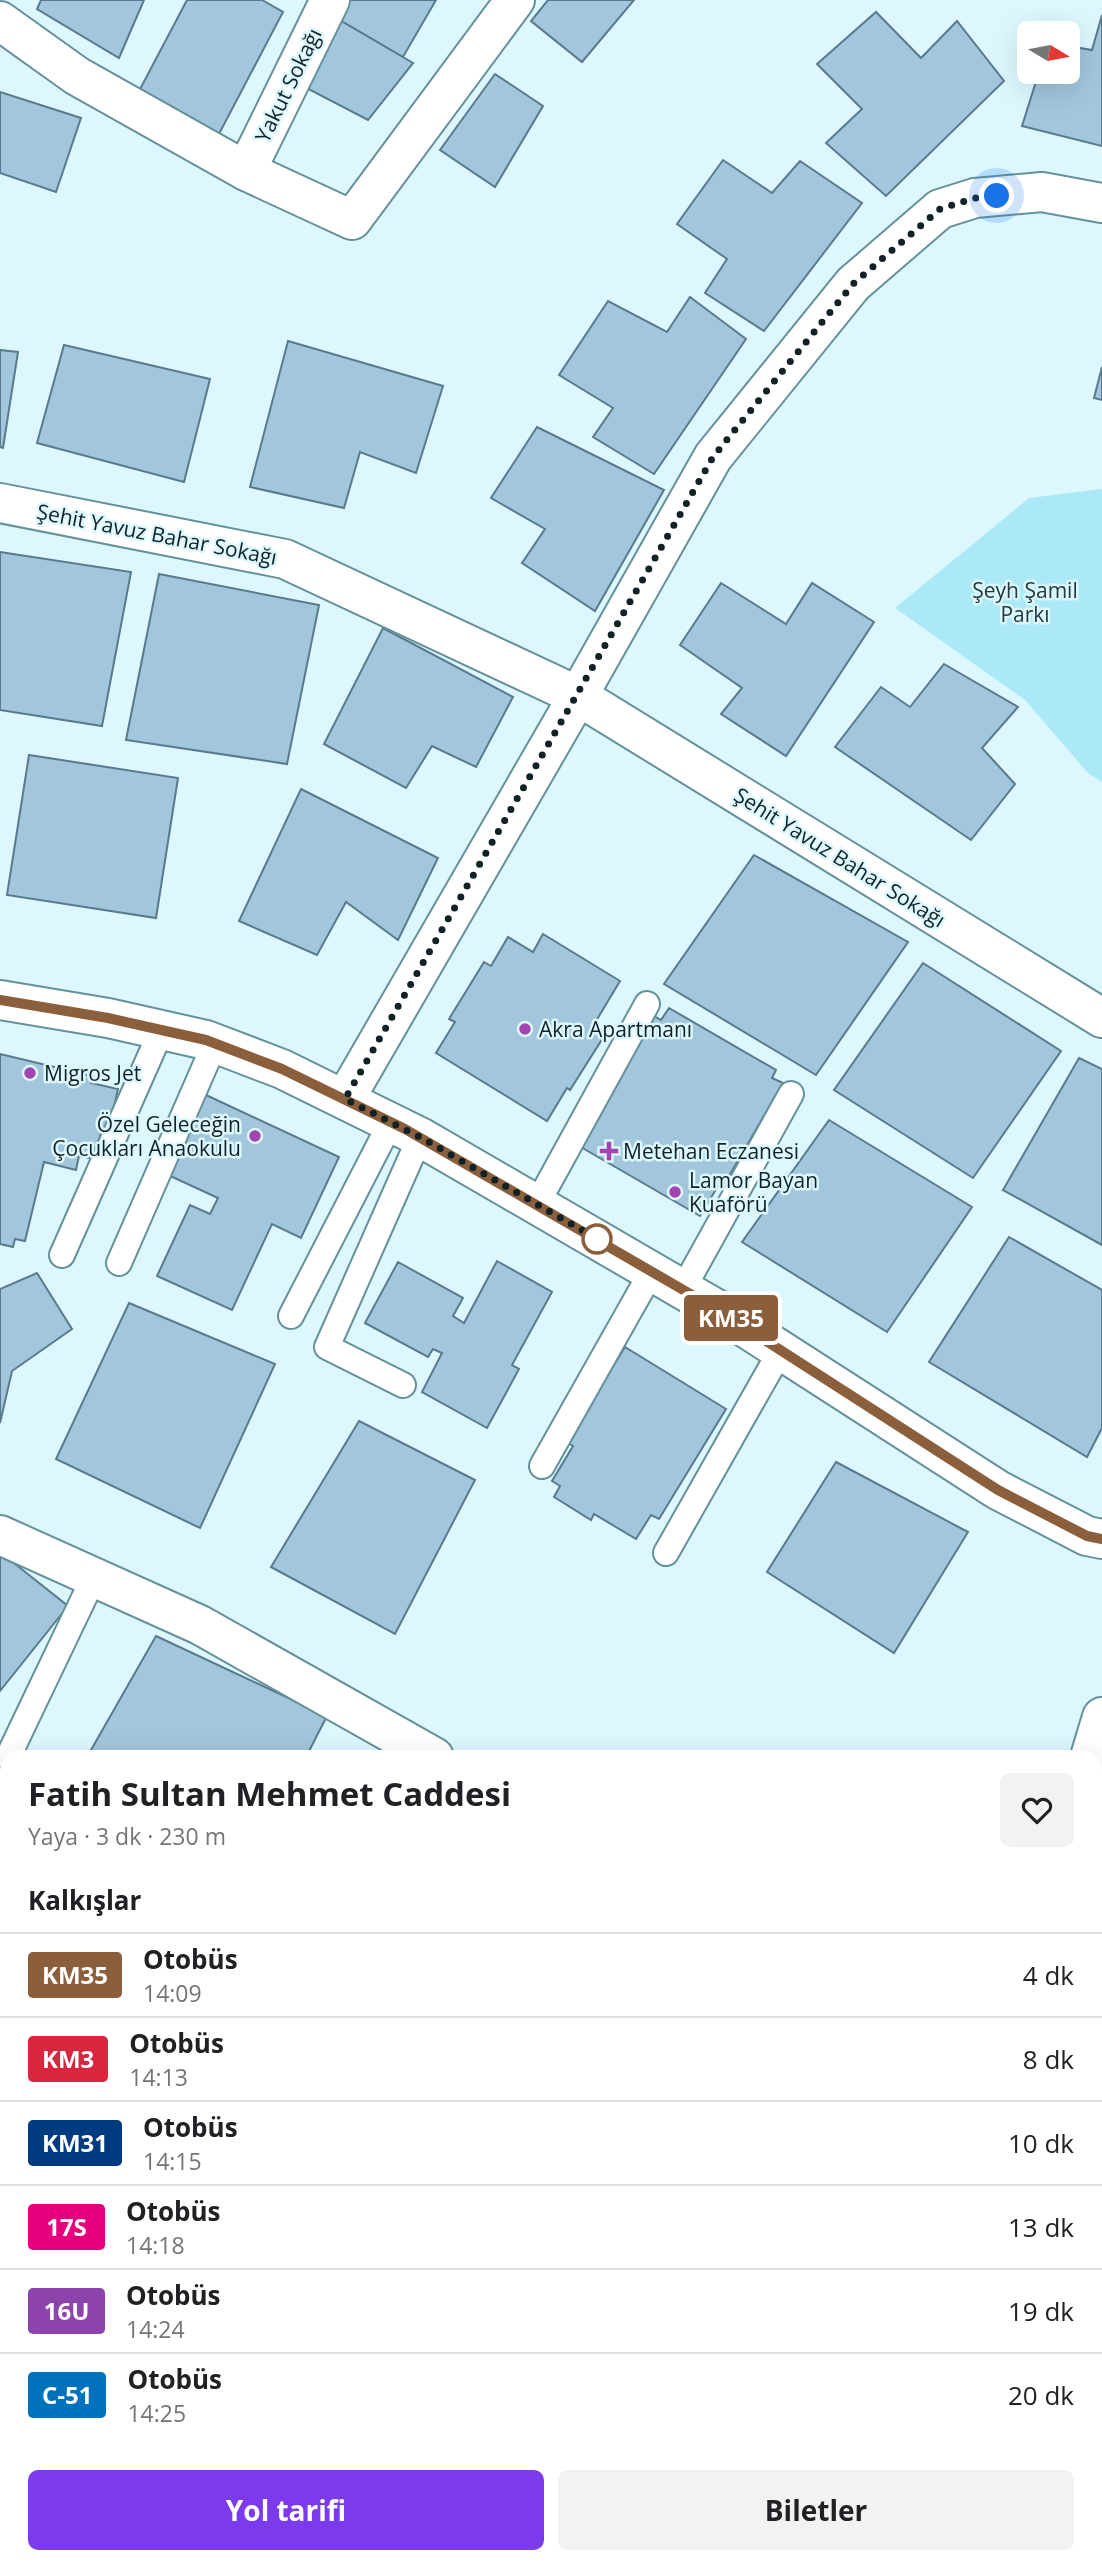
<!DOCTYPE html>
<html lang="tr">
<meta charset="utf-8">
<style>
body{margin:0;font-family:"Open Sans",sans-serif;background:#f2f2f2;color:#202124;height:100vh;display:flex;flex-direction:column;font-size:26px;white-space:nowrap}
*{box-sizing:border-box;margin:0}
p{font-size:23px;color:#757577}
.icon{flex:none;width:38px;height:38px;fill:none;stroke:currentColor;stroke-width:2;stroke-linecap:round;stroke-linejoin:round}
.map{position:relative;flex:1;overflow:hidden}
.side{position:absolute;left:0px;top:1750px;width:1102px;height:814px;display:flex;flex-direction:column;background:#fff;border-radius:21px 21px 0 0;box-shadow:0 7px 28px #0002}
.side>*{flex:none}
.badge{padding:0 14px;border-radius:5px;font-size:24px;line-height:46px}
.needle{width:46px;rotate:100deg}
.tools{position:absolute;left:1017px;top:21px;display:grid;gap:14px}
.tools a{display:grid;place-items:center;width:63px;height:63px;border-radius:10px;background:#fff;box-shadow:0 7px 28px #0002;font-size:35px}
.you{position:absolute;width:35px;height:35px;margin:-18px;border:5px solid #fff;border-radius:50%;background:#1a73e8;box-shadow:0 0 0 10px #1a73e833}
.map>.badge{position:absolute;translate:-50% -50%;box-shadow:0 0 0 4px #fff}
h2{padding:0 28px;font-size:26px;line-height:63px}
.round{display:grid;place-items:center;flex:none;width:74px;height:74px;border-radius:10px;background:#f2f2f2}
.head{display:flex;align-items:center;justify-content:space-between;height:119px;padding:0 28px}
h1{font-size:33px;font-weight:700;line-height:52px}
.cta{display:flex;gap:14px;margin-top:auto;padding:14px 28px}
.cta a{flex:1;height:80px;border-radius:10px;background:#7c3aed;color:#fff;font-size:28px;font-weight:700;line-height:80px;text-align:center}
.cta a+a{background:#f2f2f2;color:#202124}
ul{padding:0;list-style:none}
li{display:flex;align-items:center;gap:21px;height:84px;padding:0 28px;border-top:2px solid #e0e0e0}
li div{flex:1}
li b{display:block;font-size:26px}
li em{font-style:normal}
li .badge{min-width:77px;font-weight:700;text-align:center}
.map>svg:first-child{display:block}
.green{fill:#abe9f7}
.building{fill:#a2c6dc;stroke:#597a8e;stroke-width:2}
.lines{fill:none;stroke-linecap:round;stroke-linejoin:round}
.service-casing{stroke:#65919a;stroke-width:28}
.minor-casing{stroke:#65919a;stroke-width:42}
.tertiary-casing{stroke:#65919a;stroke-width:42}
.service{stroke:#fff;stroke-width:24}
.minor{stroke:#fff;stroke-width:38}
.tertiary{stroke:#fff;stroke-width:38}
.line-casing{stroke:#fff;stroke-width:16}
.line{stroke:#8b5e3c;stroke-width:10}
.walk{stroke:#102226;stroke-width:7;stroke-dasharray:0 12.6}
.poi-dot{fill:#a245b0;stroke:#dcf8fe;stroke-width:2.5}
.stop-dot{fill:#fff;stroke:#8b5e3c;stroke-width:3.5}
.labels{text-anchor:middle;dominant-baseline:central;stroke-width:5;stroke-linejoin:round;paint-order:stroke}
.street-label{font-size:21px;fill:#102226;stroke:#dcf8fe}
.park-label{font-size:21px;fill:#22393e;stroke:#dcf8fe}
.poi-label{font-size:21px;fill:#102226;stroke:#dcf8fe;text-anchor:start}
</style>
<div class="map">
<svg width="1102" height="2563" viewBox="0 0 1102 2563">
<rect width="100%" height="100%" fill="#dcf8fe"/>
<!-- green -->
<g class="green">
<path d="M1102,489V782L1088,773L1025,700L895,608L1029,498Z"/>
<path d="M7,2317V2380C0,2364 0,2334 7,2317Z"/>
<path d="M143,2557H269L263,2563H148Z"/>
</g>
<!-- building -->
<g class="building">
<path d="M41,0H144L119,58L37,9Z"/>
<path d="M187,0H262L283,12L219,134L139,91Z"/>
<path d="M344,0H436L403,57L336,18Z"/>
<path d="M548,0H634L582,62L531,21Z"/>
<path d="M876,12L921,58L957,21L1004,81L886,196L826,143L862,109L817,64Z"/>
<path d="M1102,15V146L1022,126L1039,72H1068V46L1092,50Z"/>
<path d="M336,18L413,63L368,120L291,80Z"/>
<path d="M495,74L543,106L495,187L440,150Z"/>
<path d="M0,92L81,118L56,192L0,173Z"/>
<path d="M723,160L772,193L800,161L862,203L764,331L705,293L727,259L677,224Z"/>
<path d="M690,297L746,339L654,474L593,437L613,408L559,375L608,301L667,332Z"/>
<path d="M288,341L443,386L416,473L360,452L344,508L250,487Z"/>
<path d="M64,345L210,379L184,482L37,443Z"/>
<path d="M0,350L18,352L3,448L0,447Z"/>
<path d="M1102,367V400L1094,398Z"/>
<path d="M537,427L664,490L595,611L522,563L545,529L491,498Z"/>
<path d="M0,552L131,572L102,726L0,710Z"/>
<path d="M159,574L319,605L287,764L126,740Z"/>
<path d="M721,583L786,624L812,583L874,622L786,756L721,714L742,688L680,645Z"/>
<path d="M383,628L513,697L476,767L432,746L406,788L324,744Z"/>
<path d="M944,664L1018,707L982,748L1015,784L971,840L835,747L881,687L910,707Z"/>
<path d="M29,755L178,778L156,918L7,895Z"/>
<path d="M301,789L438,858L398,940L346,902L317,955L239,921Z"/>
<path d="M754,855L908,942L816,1075L664,984Z"/>
<path d="M543,934L620,981L593,1026L606,1033L570,1090L567,1088L547,1121L436,1053L455,1022L449,1019L484,962L491,966L508,937L533,952Z"/>
<path d="M923,963L1061,1051L973,1178L834,1090Z"/>
<path d="M669,1008L776,1070L772,1078L783,1083L725,1183L721,1181L700,1216L579,1146L654,1016L661,1020Z"/>
<path d="M0,1054L92,1076L91,1083L118,1089L108,1134L101,1132L95,1159L79,1156L76,1170L44,1162L25,1241L15,1239L13,1247L0,1244Z"/>
<path d="M1079,1058L1102,1069V1245L1003,1190Z"/>
<path d="M206,1095L339,1157L301,1238L272,1224L232,1310L157,1276L190,1205L210,1214L218,1198L168,1175Z"/>
<path d="M829,1120L972,1207L887,1332L742,1242Z"/>
<path d="M1009,1237L1102,1290V1428L1087,1457L929,1362Z"/>
<path d="M497,1261L552,1292L512,1365L519,1369L487,1428L422,1392L442,1353L433,1349L428,1357L365,1323L398,1262L463,1298L453,1316L464,1323Z"/>
<path d="M37,1273L72,1329L12,1371L0,1423V1289Z"/>
<path d="M129,1303L275,1364L200,1528L56,1459Z"/>
<path d="M625,1347L726,1409L659,1519L651,1515L636,1539L594,1514L591,1520L554,1497L560,1486L552,1481L573,1446L566,1442Z"/>
<path d="M359,1421L475,1480L395,1634L271,1567Z"/>
<path d="M836,1462L968,1532L894,1653L767,1572Z"/>
<path d="M0,1552L68,1606L0,1691Z"/>
<path d="M156,1636L327,1716L306,1757H87Z"/>
<path d="M0,2056L7,2059V2243L0,2240Z"/>
<path d="M1096,2177L1102,2182V2225L1096,2235Z"/>
<path d="M1096,2484L1102,2487V2563H1047L1051,2557H1096Z"/>
<path d="M0,2533L7,2557L10,2563H0Z"/>
<path d="M373,2557H457L463,2563H366Z"/>
<path d="M540,2557H599L596,2563H549Z"/>
<path d="M738,2557H752L761,2563H733Z"/>
<path d="M839,2557H890L886,2563H854Z"/>
</g>
<g class="lines">
<!-- service casing -->
<g class="service-casing">
<g id="service">
<path d="M537,1204L647,1004"/>
<path d="M62,1255L162,1029"/>
<path d="M119,1263L215,1043"/>
<path d="M683,1289L791,1094"/>
<path d="M291,1316L391,1122"/>
<path d="M403,1385L327,1347L420,1137"/>
<path d="M542,1466L652,1271"/>
<path d="M666,1553L781,1350"/>
<path d="M8,1757L94,1577"/>
<path d="M0,1908L7,1911"/>
<path d="M0,1988L7,1991"/>
<path d="M0,2462L7,2459"/>
</g>
</g>
<!-- minor casing -->
<g class="minor-casing">
<g id="minor">
<path d="M0,21L77,76L246,171L352,220L515,0"/>
<path d="M246,171L330,0"/>
<path d="M1102,203L1042,192L975,198L940,209L853,284L713,457L578,696L1102,1018"/>
<path d="M0,503L285,559L578,696L345,1099"/>
<path d="M0,1535L200,1625L434,1757"/>
<path d="M1090,1757L1102,1717"/>
<path d="M0,2369L7,2378"/>
<path d="M145,2557L149,2563"/>
<path d="M268,2563L275,2557"/>
<path d="M645,2563L649,2557"/>
</g>
</g>
<!-- tertiary casing -->
<g class="tertiary-casing">
<path id="tertiary" d="M0,1000L108,1018L206,1040L282,1069L420,1137L718,1310L998,1490L1087,1536L1102,1539"/>
</g>
<!-- service -->
<use href="#service" class="service"/>
<!-- minor -->
<use href="#minor" class="minor"/>
<!-- tertiary -->
<use href="#tertiary" class="tertiary"/>
</g>
<g class="lines">
<!-- line casing -->
<g class="line-casing">
<path id="line" d="M0,1000L108,1018L206,1040L282,1069L405,1129L718,1310L998,1490L1087,1536L1102,1539"/>
</g>
<!-- line -->
<use href="#line" class="line"/>
<!-- walk -->
<path class="walk" d="M597,1239L606,1244L420,1137L345,1099L713,457L853,284L940,209L975,198L997,196"/>
</g>
<!-- markers -->
<g class="poi-dot">
<circle cx="525" cy="1029" r="7"/>
<circle cx="30" cy="1073" r="7"/>
<circle cx="255" cy="1136" r="7"/>
<path d="M605.5 1140.5h7v7h7v7h-7v7h-7v-7h-7v-7h7z"/>
<circle cx="675" cy="1192" r="7"/>
</g>
<circle class="stop-dot" cx="597" cy="1239" r="14"/>
<g class="labels">
<!-- street labels -->
<g class="street-label">
<text transform="translate(288 85) rotate(-64)">Yakut Sokağı</text>
<text transform="translate(157 534) rotate(11)">Şehit Yavuz Bahar Sokağı</text>
<text transform="translate(840 857) rotate(32)">Şehit Yavuz Bahar Sokağı</text>
</g>
<!-- park labels -->
<g class="park-label">
<text x="1025" y="590">Şeyh Şamil<tspan x="1025" dy="24">Parkı</tspan></text>
</g>
<!-- poi labels -->
<g class="poi-label">
<text x="539" y="1029">Akra Apartmanı</text>
<text x="44" y="1073">Migros Jet</text>
<text x="241" y="1124" text-anchor="end">Özel Geleceğin<tspan x="241" dy="24">Çocukları Anaokulu</tspan></text>
<text x="623" y="1151">Metehan Eczanesi</text>
<text x="689" y="1180">Lamor Bayan<tspan x="689" dy="24">Kuaförü</tspan></text>
</g>
</g>
</svg>
<div class="tools">
<a><svg class="needle" viewBox="-14 -14 28 28"><path d="M0-13l5 13h-10z" fill="#e53935"/><path d="M0 13l5-13h-10z" fill="#757577"/></svg></a>
</div>
<div class="you" style="left:997px;top:196px"></div>
<b class="badge" style="left:731px;top:1318px;background:#8b5e3c;color:#fff">KM35</b>
<section class="side">
<div class="head"><div><h1>Fatih Sultan Mehmet Caddesi</h1><p>Yaya · 3 dk · 230 m</p></div><a class="round"><svg class="icon" aria-label="heart" viewBox="0 0 24 24"><path d="M12 20l-8-8c-3-5 5-10 8-4 3-6 11-1 8 4z"/></svg></a></div>
<h2>Kalkışlar</h2>
<ul>
<li><span class="badge" style="background:#8b5e3c;color:#fff">KM35</span><div><b>Otobüs</b><p>14:09</p></div><em>4 dk</em></li>
<li><span class="badge" style="background:#d7263d;color:#fff">KM3</span><div><b>Otobüs</b><p>14:13</p></div><em>8 dk</em></li>
<li><span class="badge" style="background:#003b80;color:#fff">KM31</span><div><b>Otobüs</b><p>14:15</p></div><em>10 dk</em></li>
<li><span class="badge" style="background:#e6007e;color:#fff">17S</span><div><b>Otobüs</b><p>14:18</p></div><em>13 dk</em></li>
<li><span class="badge" style="background:#8e44ad;color:#fff">16U</span><div><b>Otobüs</b><p>14:24</p></div><em>19 dk</em></li>
<li><span class="badge" style="background:#0072bc;color:#fff">C-51</span><div><b>Otobüs</b><p>14:25</p></div><em>20 dk</em></li>
</ul>
<div class="cta"><a>Yol tarifi</a><a>Biletler</a></div>
</section>
</div>
